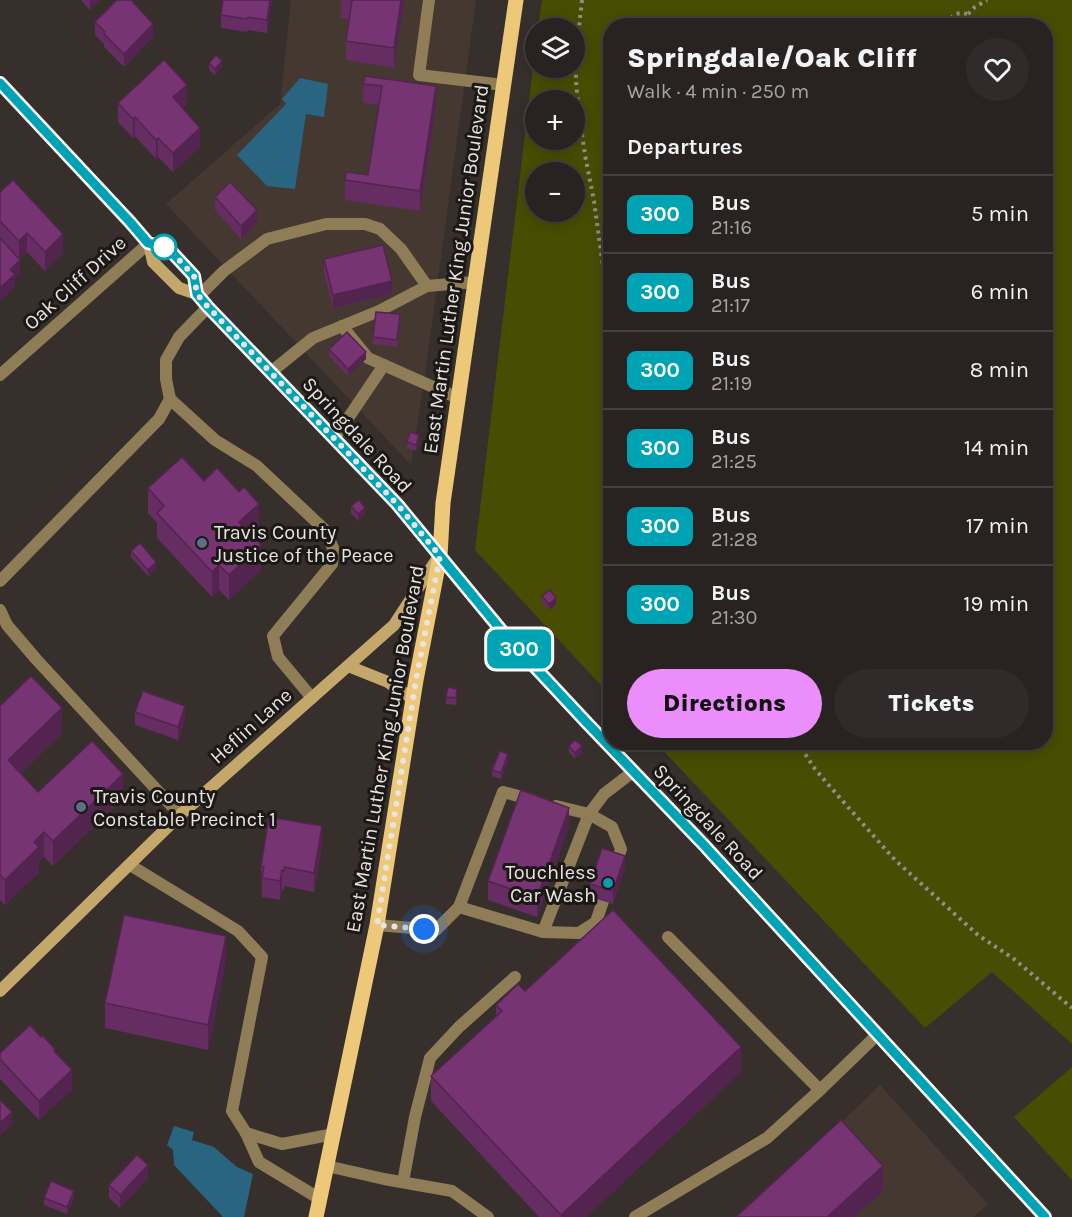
<!DOCTYPE html>
<meta charset="utf-8">
<style>
body{margin:0;font-family:Karla,sans-serif;background:#302b2a;color:#f1f3f6;height:100vh;display:flex;flex-direction:column;font-size:22px;white-space:nowrap}
*{box-sizing:border-box;margin:0}
p{font-size:20px;color:#a5a4a5}
.icon{flex:none;width:33px;height:33px;fill:none;stroke:currentColor;stroke-width:2;stroke-linecap:round;stroke-linejoin:round}
.map{position:relative;flex:1;overflow:hidden}
.panel{position:absolute;left:603px;top:18px;width:450px;height:732px;display:flex;flex-direction:column;background:#282321;border-radius:24px;box-shadow:0 3px 15px #0003,0 0 0 2px #44403f}
.panel>*{flex:none}
.badge{padding:0 12px;border-radius:9px;font-size:21px;line-height:39px}
.tools{position:absolute;left:525px;top:18px;display:grid;gap:12px}
.tools a{display:grid;place-items:center;width:60px;height:60px;border-radius:50%;background:#282321;box-shadow:0 3px 15px #0003,0 0 0 2px #44403f;font-size:30px}
.you{position:absolute;width:30px;height:30px;margin:-15px;border:4px solid #fff;border-radius:50%;background:#1a73e8;box-shadow:0 0 0 9px #1a73e833}
.map>.badge{position:absolute;translate:-50% -50%;box-shadow:0 0 0 3px #fff}
h2{padding:0 24px;font-size:22px;line-height:54px}
.round{display:grid;place-items:center;flex:none;width:63px;height:63px;border-radius:32px;background:#302b2a}
.head{display:flex;align-items:center;justify-content:space-between;height:102px;padding:0 24px}
h1{font-size:28px;font-weight:800;line-height:45px}
.button{display:flex;gap:12px;margin-top:auto;padding:12px 24px}
.button a{flex:1;height:69px;border-radius:36px;background:#eb8dfb;color:#111;font-size:24px;font-weight:800;line-height:69px;text-align:center}
.button a+a{background:#302b2a;color:#f1f3f6}
ul{padding:0;list-style:none}
li{display:flex;align-items:center;gap:18px;height:78px;padding:0 24px;border-top:2px solid #44403f}
li div{flex:1}
li b{display:block;font-size:22px}
li em{font-style:normal}
li .badge{min-width:66px;font-weight:700;text-align:center}
.map>svg:first-child{display:block}
.built{fill:#443831}
.green{fill:#484d03;fill-rule:evenodd}
.water{fill:#296480}
.lines{fill:none;stroke-linecap:round;stroke-linejoin:round}
.path{stroke:#948e8b;stroke-width:4;stroke-dasharray:3 4.5;stroke-linecap:butt}
.lane{stroke:#8f7d58;stroke-width:12}
.street{stroke:#8f7d58;stroke-width:12}
.secondary{stroke:#c4a76b;stroke-width:12}
.primary{stroke:#edc879;stroke-width:15}
.wall{fill:#662d63}
.shaded-wall{fill:#532450}
.building{fill:#773473;stroke:#532450;stroke-width:1.5}
.line-casing{stroke:#fff;stroke-width:14}
.line{stroke:#00a3b4;stroke-width:9}
.walk{stroke:#e8e4e1;stroke-width:6;stroke-dasharray:0 10.8}
.stop-dot{fill:#fff;stroke:#00a3b4;stroke-width:3}
.service-dot{fill:#5c6f8a;stroke:#1b1816;stroke-width:2}
.culture-dot{fill:#0f9aa8;stroke:#1b1816;stroke-width:2}
.labels{text-anchor:middle;dominant-baseline:central;stroke-width:6;stroke-linejoin:round;paint-order:stroke}
.street-label{font-size:20px;fill:#e8e4e1;stroke:#1b1816}
.poi-label{font-size:20px;fill:#e8e4e1;stroke:#1b1816;text-anchor:start}
</style>
<div class="map">
<svg width="1072" height="1217" viewBox="0 0 1072 1217">
<rect width="100%" height="100%" fill="#362f2c"/>
<!-- built -->
<g class="built">
<path d="M291,0H476L426,368L411,465L166,204L280,104Z"/>
<path d="M880,1085L988,1204L973,1217H743Z"/>
</g>
<!-- green -->
<g class="green">
<path d="M542,0H1072V1044L992,972L925,1028L656,743L1046,742V26H610V695L475,550L535,51L536,68H574V28H538ZM536,100H574V140H536ZM536,172H574V212H536Z"/>
<path d="M1072,1067V1180L1014,1117Z"/>
</g>
<!-- water -->
<g class="water">
<path d="M300,78L328,84L324,117L306,114L295,189L267,186L237,155L286,104L282,99Z"/>
<path d="M174,1126L194,1132L192,1140L214,1147L237,1167L253,1174L244,1217H223L174,1165L173,1150L167,1145Z"/>
</g>
<g class="lines">
<!-- path -->
<g class="path">
<path d="M582,0L576,56V81L579,113L585,155L594,201L610,318"/>
<path d="M968,14L975,7L987,0"/>
<path d="M950,26C950,13 958,12 968,14L973,21L972,26"/>
<path d="M797,742L815,769L840,798L895,860L978,935L1014,959L1072,1008"/>
</g>
<!-- lane -->
<g class="lane">
<path d="M429,0L419,75L504,85"/>
<path d="M199,296L224,271L267,239L326,224H365L380,229L401,249L427,286"/>
<path d="M208,307L179,337L166,360V379L170,399L215,440L257,466L325,530L333,548L332,564L273,636L278,657L312,698"/>
<path d="M342,326L368,358L458,398"/>
<path d="M271,372L313,338L379,311L427,286L475,282"/>
<path d="M334,439L384,365"/>
<path d="M0,581L159,419L170,399"/>
<path d="M0,610L7,625L36,659L180,815"/>
<path d="M556,806L589,814L612,827L621,849L616,865"/>
<path d="M130,865L238,931L262,957L232,1111L246,1133L282,1144L334,1134"/>
<path d="M459,907L503,792L533,800"/>
<path d="M377,925L436,930L459,907L543,932L589,814L604,794L634,771"/>
<path d="M543,932L579,933L596,922L603,901"/>
<path d="M668,937L820,1090"/>
<path d="M246,1133L259,1162L320,1199"/>
<path d="M327,1166L384,1179L452,1191L488,1217"/>
<path d="M403,1182L415,1117L430,1058L459,1027L515,977"/>
<path d="M635,1217L767,1138L820,1090L878,1034"/>
</g>
<!-- street -->
<path class="street" d="M0,375L149,243"/>
<!-- secondary -->
<g class="secondary">
<path d="M0,83L130,222L149,243L153,262L179,288L197,294"/>
<path d="M149,243L168,248L193,276L197,294L208,307L397,504L506,636L588,724L703,844L1045,1217"/>
<path d="M348,666L388,682L413,699"/>
<path d="M0,991L180,815L394,625L437,559"/>
</g>
<!-- primary -->
<path class="primary" d="M316,1217L377,925L416,680L440,556L443,503L516,0"/>
</g>
<!-- wall -->
<g class="wall">
<path d="M81,0H100L90,10Z"/>
<path d="M223,0H272L267,33L248,30L247,32L221,28V15Z"/>
<path d="M341,0H404L394,68L346,60V41L349,19L341,18Z"/>
<path d="M95,22L153,37L124,67L104,47V44L95,35Z"/>
<path d="M209,63L222,67L215,75L209,70Z"/>
<path d="M365,76L436,106L420,211L345,200V180L368,175L379,105L363,103V84Z"/>
<path d="M118,103L187,104L183,108L200,147L173,172L158,157L156,159L135,136L133,138L118,122Z"/>
<path d="M0,192L63,253L45,271L27,252L19,259L20,273L15,278V287L0,301Z"/>
<path d="M215,197L257,223L241,239L215,210Z"/>
<path d="M324,259L392,294L333,308L324,272Z"/>
<path d="M400,321L397,347L373,344V337Z"/>
<path d="M329,349L366,359L348,376L329,356Z"/>
<path d="M407,442H419L416,451L407,448Z"/>
<path d="M204,481L259,528L252,535L261,570L229,600L219,590L212,597L157,538V523L148,513V488Z"/>
<path d="M351,506L365,514L358,521L351,513Z"/>
<path d="M131,551L156,568L148,576L131,557Z"/>
<path d="M542,596L556,604L549,610L542,603Z"/>
<path d="M457,695L456,705L446,704V697Z"/>
<path d="M0,706L62,733L21,773L38,792L123,798L53,866L44,857L39,861V872L5,905L0,900Z"/>
<path d="M135,712L185,719L178,740L135,725Z"/>
<path d="M569,746L582,753L575,759L569,752Z"/>
<path d="M508,761L501,779L492,776V770Z"/>
<path d="M569,827L537,917L488,900V881Z"/>
<path d="M322,846L314,892L284,886V890L282,889L280,900L262,897L261,866Z"/>
<path d="M625,868L613,904L590,897V884Z"/>
<path d="M226,961L208,1050L105,1028V1003Z"/>
<path d="M525,991L741,1072L586,1217H539L431,1101V1076L496,1016V1005Z"/>
<path d="M55,1052L72,1089L39,1120L0,1079V1053Z"/>
<path d="M148,1178L120,1208L109,1198V1185Z"/>
<path d="M74,1197L67,1214L44,1205V1198Z"/>
</g>
<!-- shaded-wall -->
<g class="shaded-wall">
<path d="M90,0H100L90,10Z"/>
<path d="M270,0H272L267,33V20Z"/>
<path d="M401,0H404L394,68V48Z"/>
<path d="M153,24V37L124,67V54Z"/>
<path d="M222,61V67L215,75V69Z"/>
<path d="M187,85V104L173,117V97Z"/>
<path d="M436,86V106L420,211V191Z"/>
<path d="M135,117V136L133,138V119Z"/>
<path d="M200,128V147L173,172V153Z"/>
<path d="M158,138V157L156,159V140Z"/>
<path d="M257,210V223L241,239V226Z"/>
<path d="M27,233V252L19,260V241Z"/>
<path d="M63,234V253L45,271V252Z"/>
<path d="M20,260V273L15,278V287L0,301V288L10,270Z"/>
<path d="M392,281V294L333,308V295Z"/>
<path d="M366,352V359L348,376V369Z"/>
<path d="M419,435V442L416,451V445Z"/>
<path d="M259,504V528L239,547V522Z"/>
<path d="M365,508V514L358,521V514Z"/>
<path d="M261,545V570L229,600V575Z"/>
<path d="M156,562V568L148,576V570Z"/>
<path d="M219,565V590L212,597V572Z"/>
<path d="M556,598V604L549,610V604Z"/>
<path d="M185,706V719L178,740V727Z"/>
<path d="M62,708V733L8,785V760Z"/>
<path d="M582,746V753L575,759V753Z"/>
<path d="M508,754V761L501,779V773Z"/>
<path d="M123,774V798L53,866V841Z"/>
<path d="M569,808V827L537,917V898Z"/>
<path d="M322,826V846L314,892V873Z"/>
<path d="M44,832V857L39,861V872L5,905V880L34,842Z"/>
<path d="M625,856V868L613,904V891Z"/>
<path d="M282,870V889L280,900V881Z"/>
<path d="M226,936V961L208,1050V1025Z"/>
<path d="M741,1047V1072L586,1217H561V1215Z"/>
<path d="M72,1070V1089L39,1120V1101Z"/>
<path d="M12,1112V1125L0,1136V1123Z"/>
<path d="M148,1165V1178L120,1208V1195Z"/>
<path d="M883,1166V1191L854,1217H827Z"/>
<path d="M74,1191V1197L67,1214V1207Z"/>
</g>
<!-- building -->
<g class="building">
<path d="M117,0H131L153,24L124,54L104,34L105,32L95,22Z"/>
<path d="M223,0H270L267,20L248,17L247,19L221,15Z"/>
<path d="M349,0H401L394,48L346,41L352,1Z"/>
<path d="M216,55L222,61L215,69L209,63Z"/>
<path d="M164,60L187,85L173,97L200,128L173,153L158,138L156,140L135,117L133,119L118,103Z"/>
<path d="M365,76L436,86L420,191L345,180L346,172L368,175L382,86L363,84Z"/>
<path d="M13,180L63,234L45,252L27,233L19,241L0,221V192Z"/>
<path d="M230,182L257,210L241,226L215,197Z"/>
<path d="M0,238L20,260L10,270L15,274L0,288Z"/>
<path d="M383,245L392,281L333,295L324,259Z"/>
<path d="M376,312L400,314L397,340L373,337Z"/>
<path d="M347,332L366,352L348,369L329,349Z"/>
<path d="M410,432L419,435L416,445L407,442Z"/>
<path d="M182,457L204,481L217,468L239,492L244,487L259,504L239,522L261,545L229,575L219,565L212,572L157,513L164,506L148,488Z"/>
<path d="M359,500L365,508L358,514L351,506Z"/>
<path d="M140,543L156,562L148,570L131,551Z"/>
<path d="M550,590L556,598L549,604L542,596Z"/>
<path d="M31,676L62,708L8,760L38,792L92,741L123,774L53,841L44,832L34,842L39,847L5,880L0,875V706Z"/>
<path d="M448,687L457,689L456,698L446,697Z"/>
<path d="M143,691L185,706L178,727L135,712Z"/>
<path d="M575,740L582,746L575,753L569,746Z"/>
<path d="M500,751L508,754L501,773L492,770Z"/>
<path d="M521,790L569,808L537,898L488,881Z"/>
<path d="M269,817L322,826L314,873L284,867V871L282,870L280,881L262,878L264,866H261Z"/>
<path d="M602,848L625,856L613,891L590,884Z"/>
<path d="M613,910L741,1047L561,1215L431,1076L502,1011L496,1005L518,984L525,991Z"/>
<path d="M124,915L226,936L208,1025L105,1003Z"/>
<path d="M30,1025L41,1037L43,1036L55,1049L54,1051L72,1070L39,1101L0,1059V1053Z"/>
<path d="M0,1100L12,1112L0,1123Z"/>
<path d="M841,1120L883,1166L827,1217H736Z"/>
<path d="M137,1155L148,1165L120,1195L109,1185Z"/>
<path d="M51,1181L74,1191L67,1207L44,1198Z"/>
</g>
<g class="lines">
<!-- line casing -->
<g class="line-casing">
<path id="line" d="M0,83L130,222L148,243L168,248L194,276L197,294L208,307L397,504L506,636L588,724L703,844L1045,1217"/>
</g>
<!-- line -->
<use href="#line" class="line"/>
<!-- walk -->
<path class="walk" d="M164,247L168,248L194,276L197,294L208,307L397,504L440,556L416,680L377,925L424,929"/>
</g>
<!-- markers -->
<circle class="stop-dot" cx="164" cy="247" r="12"/>
<g class="service-dot">
<circle cx="202" cy="543" r="6"/>
<circle cx="81" cy="807" r="6"/>
</g>
<circle class="culture-dot" cx="608" cy="883" r="6"/>
<g class="labels">
<!-- street labels -->
<g class="street-label">
<text transform="translate(456 269) rotate(-82)">East Martin Luther King Junior Boulevard</text>
<text transform="translate(75 283) rotate(-42)">Oak Cliff Drive</text>
<text transform="translate(357 435) rotate(47)">Springdale Road</text>
<text transform="translate(251 726) rotate(-42)">Heflin Lane</text>
<text transform="translate(385 749) rotate(-80)">East Martin Luther King Junior Boulevard</text>
<text transform="translate(708 822) rotate(47)">Springdale Road</text>
</g>
<!-- poi labels -->
<g class="poi-label">
<text x="214" y="532">Travis County<tspan x="214" dy="23">Justice of the Peace</tspan></text>
<text x="93" y="796">Travis County<tspan x="93" dy="23">Constable Precinct 1</tspan></text>
<text x="596" y="872" text-anchor="end">Touchless<tspan x="596" dy="23">Car Wash</tspan></text>
</g>
</g>
</svg>
<div class="tools">
<a><svg class="icon" aria-label="layers" viewBox="0 0 24 24"><path d="M12 4l9 5-9 5-9-5zM3 14l9 5 9-5"/></svg></a>
<a>+</a>
<a>−</a>
</div>
<div class="you" style="left:424px;top:929px"></div>
<b class="badge" style="left:519px;top:649px;background:#00a3b4;color:#fff">300</b>
<section class="panel">
<div class="head"><div><h1>Springdale/Oak Cliff</h1><p>Walk · 4 min · 250 m</p></div><a class="round"><svg class="icon" aria-label="heart" viewBox="0 0 24 24"><path d="M12 20l-8-8c-3-5 5-10 8-4 3-6 11-1 8 4z"/></svg></a></div>
<h2>Departures</h2>
<ul>
<li><span class="badge" style="background:#00a3b4;color:#fff">300</span><div><b>Bus</b><p>21:16</p></div><em>5 min</em></li>
<li><span class="badge" style="background:#00a3b4;color:#fff">300</span><div><b>Bus</b><p>21:17</p></div><em>6 min</em></li>
<li><span class="badge" style="background:#00a3b4;color:#fff">300</span><div><b>Bus</b><p>21:19</p></div><em>8 min</em></li>
<li><span class="badge" style="background:#00a3b4;color:#fff">300</span><div><b>Bus</b><p>21:25</p></div><em>14 min</em></li>
<li><span class="badge" style="background:#00a3b4;color:#fff">300</span><div><b>Bus</b><p>21:28</p></div><em>17 min</em></li>
<li><span class="badge" style="background:#00a3b4;color:#fff">300</span><div><b>Bus</b><p>21:30</p></div><em>19 min</em></li>
</ul>
<div class="button"><a>Directions</a><a>Tickets</a></div>
</section>
</div>
